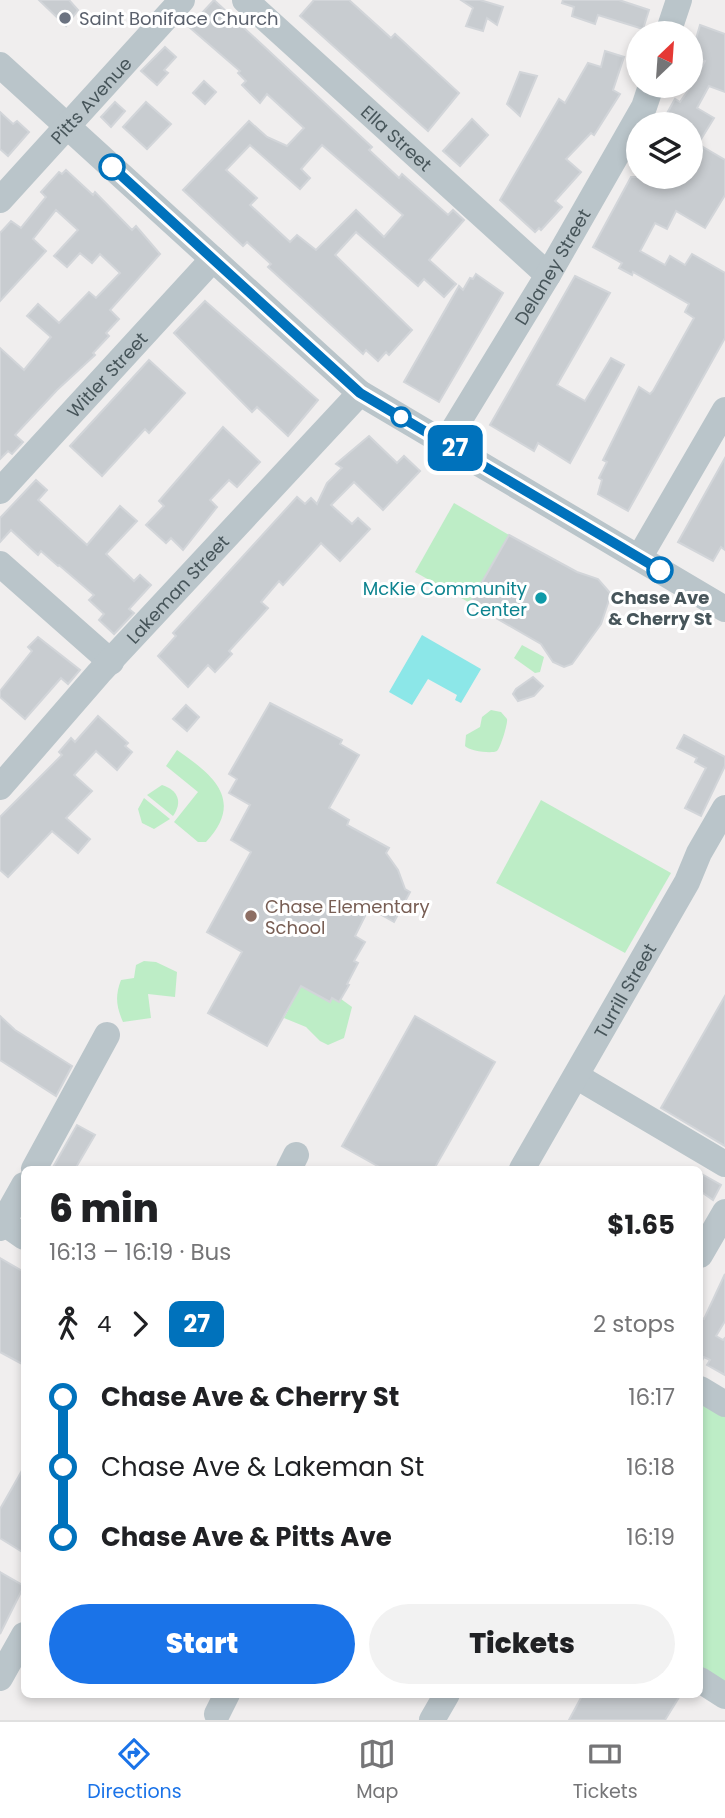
<!DOCTYPE html>
<meta charset="utf-8">
<style>
body{margin:0;font-family:Poppins,sans-serif;background:#f2f2f2;color:#202124;height:100vh;display:flex;flex-direction:column;font-size:26px;white-space:nowrap}
*{box-sizing:border-box;margin:0}
p{font-size:23px;color:#757577}
.icon{flex:none;width:38px;height:38px;fill:none;stroke:currentColor;stroke-width:2;stroke-linecap:round;stroke-linejoin:round}
.map{position:relative;flex:1;overflow:hidden}
.sheet{position:absolute;left:21px;top:1166px;width:682px;height:532px;display:flex;flex-direction:column;background:#fff;border-radius:10px;box-shadow:0 4px 10px #0003}
.sheet>*{flex:none}
.badge{padding:0 14px;border-radius:10px;font-size:24px;line-height:46px}
.needle{width:46px;rotate:25deg}
.buttons{position:absolute;left:626px;top:21px;display:grid;gap:14px}
.buttons a{display:grid;place-items:center;width:77px;height:77px;border-radius:50%;background:#fff;box-shadow:0 4px 10px #0003;font-size:35px}
.map>.badge{position:absolute;translate:-50% -50%;box-shadow:0 0 0 4px #fff}
.legs{display:flex;align-items:center;gap:10px;height:77px;padding:0 28px;font-size:23px}
.legs p{margin-inline-start:auto}
.head{display:flex;align-items:center;justify-content:space-between;height:119px;padding:0 28px}
h1{font-size:38px;font-weight:800;line-height:52px}
.button{display:flex;gap:14px;margin-top:auto;padding:14px 28px}
.button a{flex:1;height:80px;border-radius:42px;background:#1a73e8;color:#fff;font-size:28px;font-weight:800;line-height:80px;text-align:center}
.button a+a{background:#f2f2f2;color:#202124}
ul{padding:0 28px;list-style:none}
li{display:flex;align-items:center;gap:24px;height:70px;font-size:26px}
li i{display:grid;place-items:center;width:10px;height:100%;margin:0 9px;background:currentColor}
li i::after{content:'';width:18px;height:18px;margin:-9px;border:5px solid;border-radius:50%;background:#fff}
li p{margin-inline-start:auto}
li:first-child i{background:linear-gradient(#0000 50%,currentColor 0)}
li:last-child i{background:linear-gradient(currentColor 50%,#0000 0)}
.tabs{display:flex;justify-content:space-around;align-items:center;height:98px;border-top:2px solid #e0e0e0;background:#fff;font-size:19px;color:#757577}
.tabs a{display:grid;justify-items:center;gap:4px}
.tabs .on{color:#1a73e8}
.map>svg:first-child{display:block}
.green{fill:#bdedc6}
.water{fill:#8ce7e8}
.building{fill:#c8ccd0;stroke:#d2d5d9;stroke-width:2;fill-rule:evenodd}
.lines{fill:none;stroke-linecap:round;stroke-linejoin:round}
.minor{stroke:#bac5ca;stroke-width:26}
.line-1-casing{stroke:#fff;stroke-width:16}
.line-1{stroke:#0072bc;stroke-width:10}
.worship-dot{fill:#6b7280;stroke:#fff;stroke-width:2.5}
.stop-1-dot{fill:#fff;stroke:#0072bc;stroke-width:3.5}
.culture-dot{fill:#0f9aa8;stroke:#fff;stroke-width:2.5}
.education-dot{fill:#8d6e63;stroke:#fff;stroke-width:2.5}
.labels{text-anchor:middle;dominant-baseline:central;stroke-width:6;stroke-linejoin:round;paint-order:stroke}
.worship-label{font-size:18px;fill:#5b616d;stroke:#fff;text-anchor:start}
.street-label{font-size:18px;fill:#47555a;stroke:#fff}
.culture-label{font-size:18px;fill:#0d838f;stroke:#fff;text-anchor:end}
.stop-label{font-size:18px;font-weight:bold;fill:#47555a;stroke:#fff}
.education-label{font-size:18px;fill:#785e54;stroke:#fff;text-anchor:start}
</style>
<div class="map">
<svg width="725" height="1720" viewBox="0 0 725 1720">
<rect width="100%" height="100%" fill="#f0eeee"/>
<!-- green -->
<g class="green">
<path d="M454,503L509,535L470,603L415,572Z"/>
<path d="M522,645L544,657L540,672L535,673L514,658Z"/>
<path d="M491,710L501,712L507,719C508,724 500,749 497,751C492,754 469,751 465,746L466,735L480,727L482,717Z"/>
<path d="M177,750C213,775 245,800 206,842H198L174,822L198,792L166,766Z"/>
<path d="M162,785C178,790 183,802 173,816L147,795Z"/>
<path d="M144,798L170,819L154,829L142,823L138,809Z"/>
<path d="M541,800L671,873L625,953L496,883Z"/>
<path d="M144,961L156,962L177,972L175,997L148,994L151,1018L123,1022C116,1006 115,996 121,980L134,978L136,965Z"/>
<path d="M283,975L329,1002L332,998L339,1002L341,999L352,1007L344,1038L328,1045L320,1041L306,1027L284,1018L294,999L276,988Z"/>
<path d="M700,1389L725,1404V1696L700,1680Z"/>
</g>
<!-- water -->
<path class="water" d="M422,635L481,669L461,703L455,700L457,695L428,679L412,705L389,692Z"/>
<!-- building -->
<g class="building">
<path d="M39,0H69L78,10L66,26Z"/>
<path d="M214,0L372,147L369,150L399,178L402,174L448,215L453,210L464,220L429,260L456,284L444,297L424,279L418,286L356,232L335,255L412,330L389,355L386,352L378,361L366,350L363,354L268,267L271,264L247,242L243,246L183,190L249,121L267,137L287,146L304,128L267,94L260,103L242,85L246,81L238,73L240,71L189,27ZM250,145L300,189L310,178L301,169L322,145L403,215L384,237L356,210L316,250L297,235L290,242L250,205L257,198L226,170Z"/>
<path d="M314,0H349L391,38L395,34L459,93L428,131L300,16Z"/>
<path d="M461,0H480L503,7L497,25L487,18L483,31L466,26L473,8Z"/>
<path d="M563,0H619L649,10L643,29L598,15L595,24L572,16L574,7L562,3Z"/>
<path d="M700,25L725,34V92L709,86L697,108L714,118L698,144L725,160V195L705,228L676,211L667,229L655,223L640,251L665,265L670,256L685,265L692,254L725,273V338L628,511L598,494L602,480L599,478L607,462L603,460L639,387L650,394L653,391L694,318L685,312L689,304L633,272L632,275L619,268L622,263L593,247L631,177H691V124H661L675,99L680,102L691,86L705,61L691,56Z"/>
<path d="M165,47L176,57L164,70L168,73L157,85L141,71Z"/>
<path d="M605,51L624,57L613,90L620,94L594,135L591,133L566,159L581,172L555,201L562,207L541,230L539,228L535,232L500,200L559,99L565,103L588,63L601,67Z"/>
<path d="M520,72L537,76L520,116L507,104Z"/>
<path d="M204,81L216,92L205,104L193,93Z"/>
<path d="M115,102L125,111L111,127L101,117Z"/>
<path d="M146,102L171,124L147,149L123,127Z"/>
<path d="M0,112L13,124L17,121L29,132L8,156L0,149Z"/>
<path d="M472,119L488,135L460,166L443,151Z"/>
<path d="M66,170L93,195L95,192L132,230L136,226L160,254L110,310L119,319L106,333L109,336L93,353L95,355L57,390L15,435L23,442L12,454L8,451L0,459V348L24,370L51,337L27,316L38,304L59,323L89,292L96,298L120,273L100,254L92,263L80,253L67,267L54,256L78,230L56,210L33,239L46,251L0,301V233L11,221L21,228L46,197L41,192L59,172L62,174Z"/>
<path d="M476,274L503,293L439,402L404,382L459,286L463,290L470,278L473,279Z"/>
<path d="M575,276L610,293L557,385L585,401L611,358L624,365L570,463L538,443L534,451L490,425Z"/>
<path d="M205,301L318,400L288,436L257,407L252,412L174,333Z"/>
<path d="M149,360L185,393L149,433L145,429L102,476L70,446Z"/>
<path d="M223,427L260,462L237,487L229,480L210,500L217,507L183,550L171,538L166,543L146,525L164,506L159,501Z"/>
<path d="M369,436L397,463L404,456L420,471L383,510L354,482L331,505L352,524L358,518L370,529L340,561L321,543L283,585L279,581L261,602L268,608L229,651L232,654L215,672L208,665L188,687L158,656L176,636L173,633L297,497L305,504L311,498L317,504L327,483L342,468L336,464Z"/>
<path d="M725,458V550L721,547L713,561L678,542Z"/>
<path d="M36,480L47,490L38,500L87,545L120,506L137,521L106,554L134,581L140,575L151,585L129,609L134,613L114,634L99,620L104,614L89,600L94,595L59,565L58,566L41,551L38,555L11,530L0,542V518Z"/>
<path d="M509,535L577,572L598,579L611,594L601,624L572,664L564,667L553,662L541,644L470,603Z"/>
<path d="M38,637L80,670L68,684L61,678L25,719L0,697V691L32,651L28,647Z"/>
<path d="M533,677L543,686L534,696L518,701L513,694L516,689Z"/>
<path d="M270,703L342,740L340,744L359,755L329,808L349,820L347,825L389,848L386,853L398,870L405,889L410,892L394,922L369,908L355,936L365,942L354,961L358,963L347,984L349,985L339,1002L332,998L330,1002L301,986L267,1046L208,1013L242,952L207,932L251,852L231,840L250,805L229,793L237,779L229,774Z"/>
<path d="M186,705L199,717L187,731L173,719Z"/>
<path d="M98,716L128,743L125,746L132,752L117,770L96,751L74,775L92,791L66,818L90,839L78,853L52,831L8,877L0,870V817L62,755L59,752L71,738L75,742Z"/>
<path d="M684,735L725,757V766L701,816L685,808L706,768L695,762L697,758L677,748Z"/>
<path d="M725,996V1146L661,1108Z"/>
<path d="M0,1016L15,1030L72,1066L56,1096L0,1060Z"/>
<path d="M415,1016L495,1062L434,1169H383L342,1146Z"/>
<path d="M77,1125L95,1135L75,1169H52Z"/>
<path d="M700,1173L721,1185L713,1200L700,1191Z"/>
<path d="M0,1258L24,1272V1365L0,1352Z"/>
<path d="M725,1274V1321L716,1336L723,1340L725,1338V1375L707,1365L710,1360L704,1357L700,1364V1317L704,1319Z"/>
<path d="M24,1467V1553L0,1538V1509Z"/>
<path d="M0,1572L24,1586L0,1634Z"/>
<path d="M583,1694H681L665,1720H569Z"/>
</g>
<g class="lines">
<!-- minor -->
<g class="minor">
<path id="s1" d="M245,0L548,275"/>
<path d="M668,33L679,0"/>
<path d="M0,65L360,393L725,609"/>
<path id="s2" d="M0,200L182,0"/>
<path id="s3" d="M446,442L548,275L644,107L651,86"/>
<path id="s4" d="M0,491L213,259"/>
<path d="M639,558L725,410"/>
<path d="M0,564L111,662"/>
<path id="s5" d="M0,787L99,673L360,393"/>
<path d="M576,1076L725,1164"/>
<path d="M34,1169L107,1035"/>
<path d="M289,1169L296,1155"/>
<path id="s6" d="M522,1169L687,882L699,853L725,808"/>
<path d="M0,1220L24,1237"/>
<path d="M0,1228L24,1185"/>
<path d="M700,1255L725,1212"/>
<path d="M700,1389L725,1404"/>
<path d="M0,1678L24,1635"/>
<path d="M700,1680L725,1696"/>
<path d="M217,1714L227,1694"/>
<path d="M432,1720L447,1694"/>
</g>
</g>
<g class="lines">
<!-- line-1 casing -->
<g class="line-1-casing">
<path id="line-1" d="M112,167L360,393L660,570"/>
</g>
<!-- line-1 -->
<use href="#line-1" class="line-1"/>
</g>
<!-- markers -->
<circle class="worship-dot" cx="65" cy="18" r="7"/>
<g class="stop-1-dot">
<circle cx="112" cy="167" r="12"/>
<circle cx="401" cy="417" r="9"/>
<circle cx="660" cy="570" r="12"/>
</g>
<circle class="culture-dot" cx="541" cy="598" r="7"/>
<circle class="education-dot" cx="251" cy="916" r="7"/>
<g class="labels">
<!-- worship labels -->
<g class="worship-label">
<text x="79" y="18">Saint Boniface Church</text>
</g>
<!-- street labels -->
<g class="street-label">
<text stroke="none"><textPath href="#s2" startOffset="135">Pitts Avenue</textPath></text>
<text stroke="none"><textPath href="#s1" startOffset="205">Ella Street</textPath></text>
<text stroke="none"><textPath href="#s3" startOffset="205">Delaney Street</textPath></text>
<text stroke="none"><textPath href="#s4" startOffset="158">Witler Street</textPath></text>
<text stroke="none"><textPath href="#s5" startOffset="266">Lakeman Street</textPath></text>
<text stroke="none"><textPath href="#s6" startOffset="206">Turrill Street</textPath></text>
</g>
<!-- culture labels -->
<g class="culture-label">
<text x="527" y="588">McKie Community<tspan x="527" dy="21">Center</tspan></text>
</g>
<!-- stop labels -->
<g class="stop-label">
<text x="660" y="597">Chase Ave<tspan x="660" dy="21">&amp; Cherry St</tspan></text>
</g>
<!-- education labels -->
<g class="education-label">
<text x="265" y="906">Chase Elementary<tspan x="265" dy="21">School</tspan></text>
</g>
</g>
</svg>
<div class="buttons">
<a><svg class="needle" viewBox="-14 -14 28 28"><path d="M0-13l5 13h-10z" fill="#e53935"/><path d="M0 13l5-13h-10z" fill="#757577"/></svg></a>
<a><svg class="icon" aria-label="layers" viewBox="0 0 24 24"><path d="M12 4l9 5-9 5-9-5zM3 14l9 5 9-5"/></svg></a>
</div>
<b class="badge" style="left:455px;top:448px;background:#0072bc;color:#fff">27</b>
<section class="sheet">
<div class="head"><div><h1>6 min</h1><p>16:13 – 16:19 · Bus</p></div><b>$1.65</b></div>
<div class="legs"><svg class="icon" aria-label="walk" viewBox="0 0 24 24"><circle cx="13" cy="4" r="2"/><path d="M13 8l-2 6 4 7M11 14l-3 7M7 12l3-4h3l4 4"/></svg>4<svg class="icon" aria-label="forward" viewBox="0 0 24 24"><path d="M9 5l7 7-7 7"/></svg><b class="badge" style="background:#0072bc;color:#fff">27</b><p>2 stops</p></div>
<ul>
<li><i style="color:#0072bc"></i><b>Chase Ave &amp; Cherry St</b><p>16:17</p></li>
<li><i style="color:#0072bc"></i><span>Chase Ave &amp; Lakeman St</span><p>16:18</p></li>
<li><i style="color:#0072bc"></i><b>Chase Ave &amp; Pitts Ave</b><p>16:19</p></li>
</ul>
<div class="button"><a>Start</a><a>Tickets</a></div>
</section>
</div>
<nav class="tabs">
<a class="on"><svg class="icon" aria-label="directions" viewBox="0 0 24 24"><path d="M12 3l9 9-9 9-9-9zM9 14v-3h6M13 9l2 2-2 2"/></svg>Directions</a>
<a><svg class="icon" aria-label="map" viewBox="0 0 24 24"><path d="M3 6l6-2 6 2 6-2v14l-6 2-6-2-6 2zM9 4v14M15 6v14"/></svg>Map</a>
<a><svg class="icon" aria-label="tickets" viewBox="0 0 24 24"><path d="M3 7h18v10H3zM15 7v10"/></svg>Tickets</a>
</nav>
